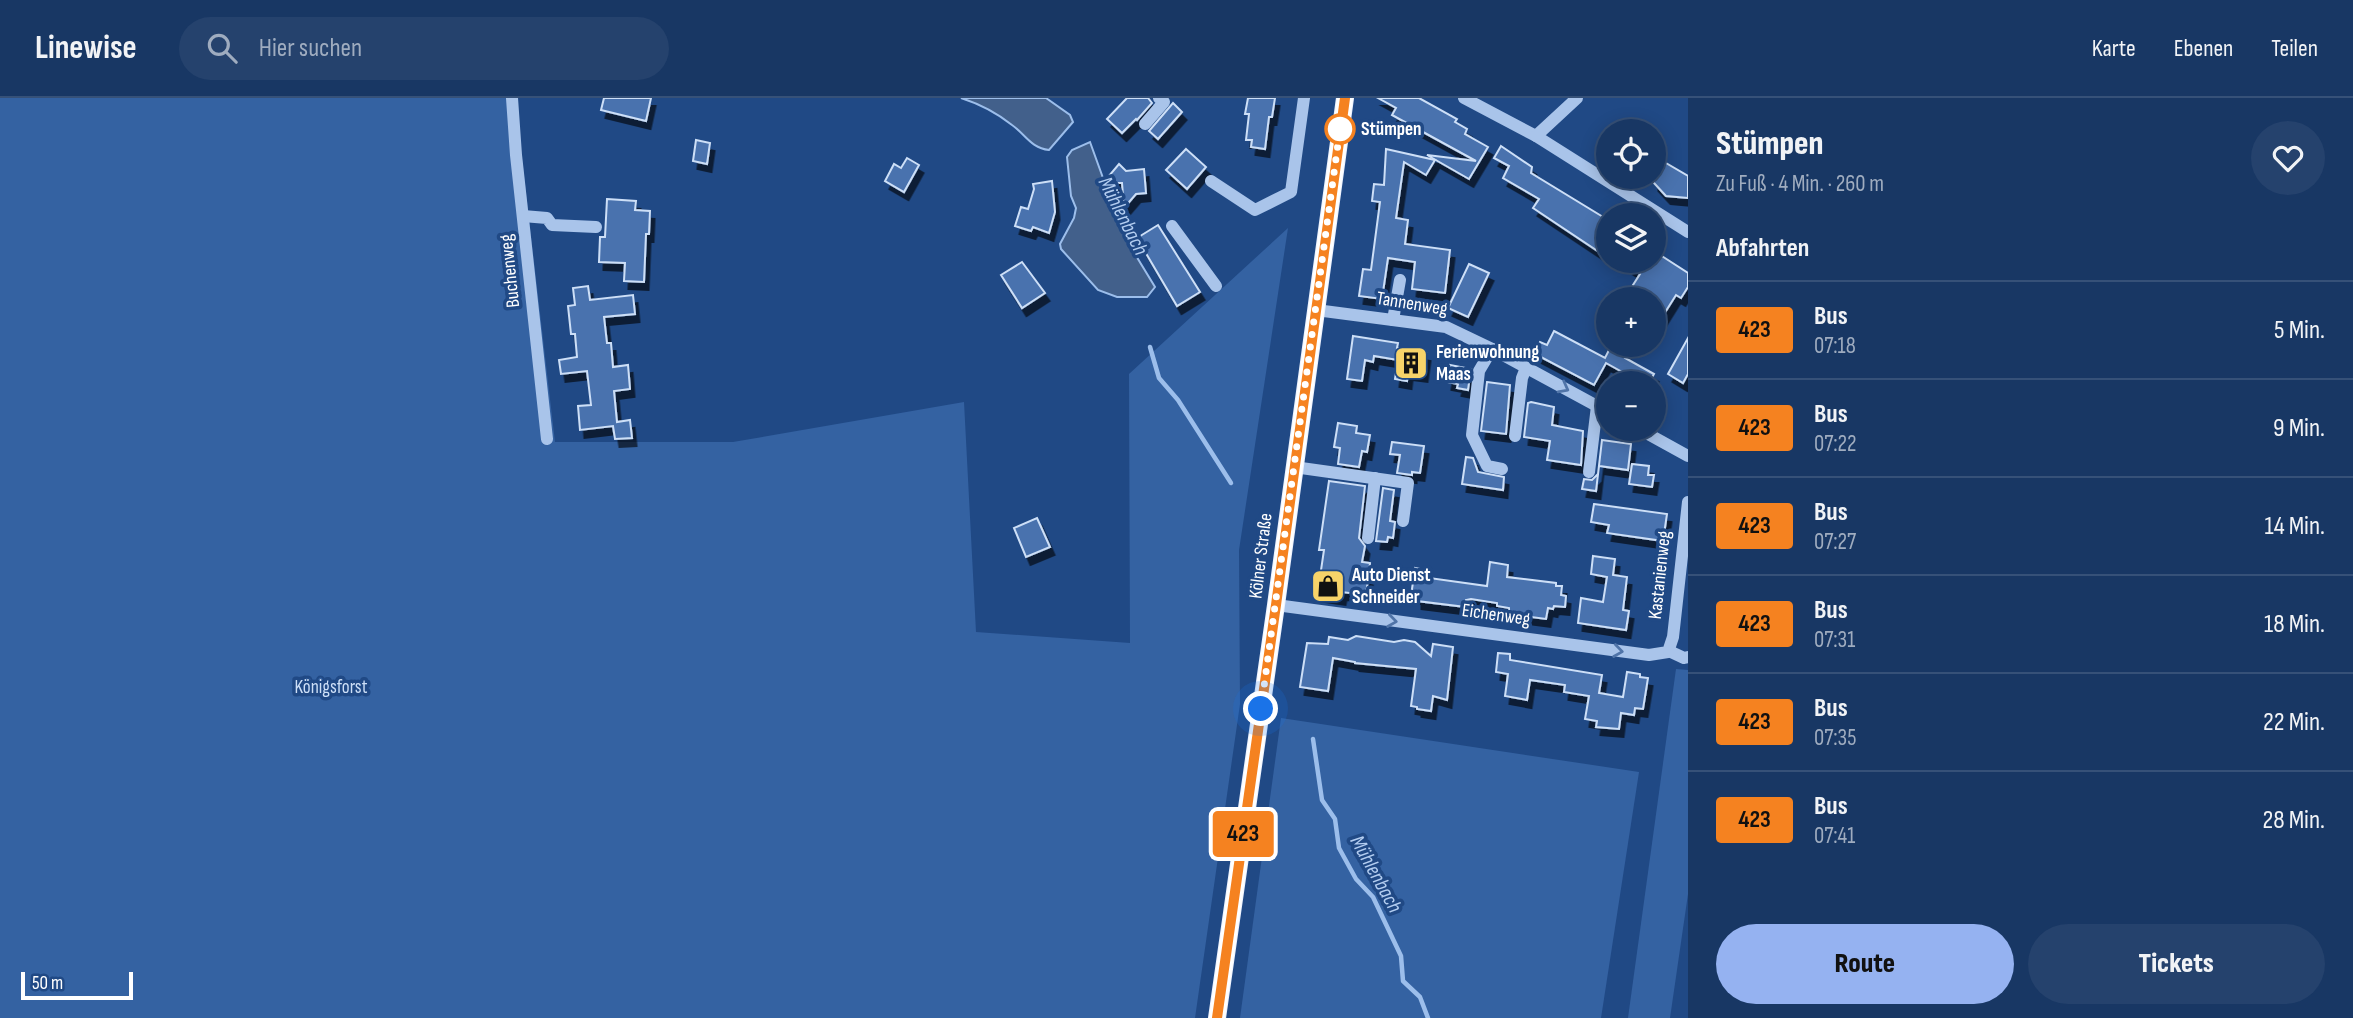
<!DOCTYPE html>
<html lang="de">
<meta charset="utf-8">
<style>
body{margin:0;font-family:"Sofia Sans Condensed",sans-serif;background:#25426d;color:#f1f3f6;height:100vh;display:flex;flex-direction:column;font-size:26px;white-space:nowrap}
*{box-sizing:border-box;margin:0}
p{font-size:23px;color:#9facbf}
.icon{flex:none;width:38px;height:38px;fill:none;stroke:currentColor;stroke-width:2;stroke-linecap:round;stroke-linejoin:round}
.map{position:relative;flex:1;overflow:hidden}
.drawer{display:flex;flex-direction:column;background:#183764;width:665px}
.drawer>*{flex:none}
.badge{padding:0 14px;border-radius:5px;font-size:24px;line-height:46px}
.fabs{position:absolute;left:1596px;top:21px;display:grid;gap:14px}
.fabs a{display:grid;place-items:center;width:70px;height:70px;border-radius:50%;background:#183764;box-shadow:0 4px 18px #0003,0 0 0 2px #365178;font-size:35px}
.scale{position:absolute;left:21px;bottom:18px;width:112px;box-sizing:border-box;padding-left:7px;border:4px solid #fff;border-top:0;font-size:19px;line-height:24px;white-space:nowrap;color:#fff;-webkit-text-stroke:5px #204985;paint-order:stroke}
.you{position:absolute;width:35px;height:35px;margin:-18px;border:5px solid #fff;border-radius:50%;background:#1a73e8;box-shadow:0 0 0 10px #1a73e833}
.map>.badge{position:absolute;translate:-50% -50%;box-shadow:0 0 0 4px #fff}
h2{padding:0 28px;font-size:26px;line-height:63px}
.round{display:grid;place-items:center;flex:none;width:74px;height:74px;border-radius:37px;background:#25426d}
.summary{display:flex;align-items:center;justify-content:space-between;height:119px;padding:0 28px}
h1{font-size:33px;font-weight:800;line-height:52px}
.cta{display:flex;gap:14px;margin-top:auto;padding:14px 28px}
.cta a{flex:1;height:80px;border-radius:42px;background:#95b2f1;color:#111;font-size:28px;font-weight:800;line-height:80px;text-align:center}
.cta a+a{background:#25426d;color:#f1f3f6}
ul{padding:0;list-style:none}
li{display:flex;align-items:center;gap:21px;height:98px;padding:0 28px;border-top:2px solid #365178}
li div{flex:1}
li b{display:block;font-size:26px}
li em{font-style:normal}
li .badge{min-width:77px;font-weight:700;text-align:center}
header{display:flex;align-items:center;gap:42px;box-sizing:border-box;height:98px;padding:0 35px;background:#183764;border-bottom:2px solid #365178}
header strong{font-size:33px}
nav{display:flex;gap:38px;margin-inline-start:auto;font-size:24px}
.search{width:490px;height:63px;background:#25426d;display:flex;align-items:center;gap:18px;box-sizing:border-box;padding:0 24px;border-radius:38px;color:#9facbf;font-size:26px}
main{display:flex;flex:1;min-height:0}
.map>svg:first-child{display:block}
.green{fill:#3462a2}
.water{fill:#42608b;stroke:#9cbeeb;stroke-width:2}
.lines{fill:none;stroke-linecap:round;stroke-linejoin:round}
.stream{stroke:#9cbeeb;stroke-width:4.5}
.building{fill:#4972ae;stroke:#cddff7;stroke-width:2;filter:url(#shadow)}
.minor{stroke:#a9c4ea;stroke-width:12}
.major{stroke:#ecf2fe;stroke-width:18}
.oneway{stroke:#5074a8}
.line-casing{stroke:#fff;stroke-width:16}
.line{stroke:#f58220;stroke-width:10}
.walk{stroke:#fff;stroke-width:7;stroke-dasharray:0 12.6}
.stop-dot{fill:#fff;stroke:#f58220;stroke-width:3.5}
.labels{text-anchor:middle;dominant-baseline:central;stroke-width:7;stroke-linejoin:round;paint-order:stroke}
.stop-label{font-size:19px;font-weight:bold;fill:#fff;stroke:#204985;text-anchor:start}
.street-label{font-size:19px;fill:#fff;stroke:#204985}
.poi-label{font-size:19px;font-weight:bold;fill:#fff;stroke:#204985;text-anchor:start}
.park-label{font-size:19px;fill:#cddff7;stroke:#204985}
.water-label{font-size:21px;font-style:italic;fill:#b4cef1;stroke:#204985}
</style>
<header>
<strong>Linewise</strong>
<div class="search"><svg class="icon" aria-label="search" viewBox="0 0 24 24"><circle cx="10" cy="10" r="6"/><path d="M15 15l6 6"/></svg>Hier suchen</div>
<nav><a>Karte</a><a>Ebenen</a><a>Teilen</a></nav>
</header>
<main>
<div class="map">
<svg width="1688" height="920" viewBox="0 0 1688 920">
<defs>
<filter id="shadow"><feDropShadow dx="4.5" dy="8" stdDeviation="0" flood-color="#0009"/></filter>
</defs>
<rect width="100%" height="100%" fill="#204985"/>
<!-- green -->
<g class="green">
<path d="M0,0H515L555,344H733L964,304L976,534L1130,545L1129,276L1288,130L1239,452L1240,606L1195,920H0Z"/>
<path d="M1676,571L1688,572V796L1670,920H1628Z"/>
<path d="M1281,620L1639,674L1601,920H1240Z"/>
</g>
<!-- water -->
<g class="water">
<path d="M961,0H1046L1070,17L1073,24L1049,52C1031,50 1026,37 1012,27C997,15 980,6 961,0Z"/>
<path d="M1090,44L1124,138L1155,189L1147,199H1117L1098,192L1061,151L1060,146L1074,120L1076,110L1071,98L1067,59L1072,52Z"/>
</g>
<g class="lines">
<!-- stream -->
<g class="stream">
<path d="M1150,249L1159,280L1178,302L1231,385"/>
<path d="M1313,641L1322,702L1335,721L1339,750L1356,781L1373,799L1401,858L1403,883L1420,899L1428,920"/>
</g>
</g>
<!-- building -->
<g class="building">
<path d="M604,0H651L646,23L601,12Z"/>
<path d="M1127,0H1148L1152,5L1137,22L1136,21L1122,35L1107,21Z"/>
<path d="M1248,0H1275L1272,19H1269L1265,51L1251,49L1252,42H1246L1249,16H1245Z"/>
<path d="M1378,0H1419L1457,21L1455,24L1467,31L1465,36L1488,49L1469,81L1427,57L1476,63L1392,17L1396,10Z"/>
<path d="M1173,5L1182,14L1158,41L1149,33Z"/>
<path d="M696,42L710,45L707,66L693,63Z"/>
<path d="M1501,48L1532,69L1531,75L1608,122V160L1533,110L1539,101L1503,80L1509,68L1494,60Z"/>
<path d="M1186,51L1206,69L1187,91L1166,72Z"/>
<path d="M1386,51L1435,62L1426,77L1404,64L1396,120L1408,122L1405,146L1450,152L1445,195L1412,191L1415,164L1388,160L1382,201L1359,198L1363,171L1371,172L1380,104L1372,103L1374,86L1384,87Z"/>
<path d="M1654,58L1688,78V100L1666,98L1654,85Z"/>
<path d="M907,60L919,67L904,94L885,83L894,66L901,70Z"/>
<path d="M1119,66L1126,73L1144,71L1146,95L1136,96L1124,110L1122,85H1116L1108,79Z"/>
<path d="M1052,83L1055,114L1049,135L1033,129L1031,133L1015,128L1021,109L1028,111L1034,91L1033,86Z"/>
<path d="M607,101L636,103L635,112L650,113L649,136H646L644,184L624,183L625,165L599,164L600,139H605Z"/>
<path d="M1158,127L1200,194L1177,208L1137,140Z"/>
<path d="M1654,153L1688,175V189L1681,200L1676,197L1654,232V201H1624L1640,176L1620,163H1654Z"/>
<path d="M1022,164L1045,195L1022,210L1001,177Z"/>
<path d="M1469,166L1489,175L1468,219L1448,210Z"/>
<path d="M588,188L590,202L633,197L635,216L604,219L607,245H611L613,269L628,267L630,291L614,293L617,324L630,322L632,340L615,341L613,328L580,332L578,308L591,307L587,273L561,276L559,262L577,259L575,236H571L568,208L575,207L573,190Z"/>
<path d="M1554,233L1605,260L1610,250L1612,251L1614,248L1627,255L1625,260L1654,276L1649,285H1628L1631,279L1606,265L1594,287L1535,256L1540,244L1547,247Z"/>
<path d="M1353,238L1398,245L1397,250L1426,255L1423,276L1408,274L1407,283L1395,281L1398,262L1374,258L1373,264L1365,262L1362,283L1347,281Z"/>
<path d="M1688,240V276L1683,285L1668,276Z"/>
<path d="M1450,267L1471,271L1468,292L1457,290L1458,286L1447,284Z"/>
<path d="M1487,284L1510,287L1506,336L1481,333Z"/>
<path d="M1531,304L1554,309L1552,327L1583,333L1581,367L1547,362L1550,343L1524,339L1528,305Z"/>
<path d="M1338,325L1357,328L1356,335L1370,337L1367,354L1362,353L1359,369L1338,366L1340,350L1334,349Z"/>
<path d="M1602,342L1631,346L1628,372L1599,368L1596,393L1582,391L1584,381L1592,382L1598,376Z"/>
<path d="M1392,344L1424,348L1420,375L1412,374V377L1397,375L1400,357L1390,356Z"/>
<path d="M1466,359L1473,360L1478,374L1504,379L1503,392L1462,386Z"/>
<path d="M1632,366L1649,368L1648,377H1654L1652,389L1629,386Z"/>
<path d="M1329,383L1365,388L1359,440L1365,448L1362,464L1370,465L1366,497L1342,494L1341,499L1313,495L1315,478L1320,479L1324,452H1319Z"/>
<path d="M1383,390L1394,392L1390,423L1395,424L1393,440L1388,439L1387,444L1376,443Z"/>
<path d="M1594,406L1667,416L1663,443L1607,435L1609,427L1591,424Z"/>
<path d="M1037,420L1050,449L1026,459L1014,430Z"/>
<path d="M1593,458L1615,461L1613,477L1627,479L1623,512L1629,513L1626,532L1578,525L1581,500L1603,504L1607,479L1591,476Z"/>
<path d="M1490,464L1508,467L1507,479L1556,485V488H1562L1561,497L1566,498L1565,509L1554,508L1553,511L1548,510L1546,521L1509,516V510L1497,508V505L1471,501L1466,502V509L1417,503V498H1411L1415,470L1430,473L1429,480L1487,488Z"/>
<path d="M1356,538L1394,544L1404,542L1415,544L1431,558L1433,546L1453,549L1447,602L1433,598L1431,613L1417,611V609L1411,608L1416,571L1355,565V564L1333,560L1328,593L1300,589L1307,545L1328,546L1329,539L1348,542Z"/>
<path d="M1498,555L1510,556V562L1602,577L1599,595L1623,599L1627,574L1640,576V579L1648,580L1643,611L1635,610L1634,617L1621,615L1619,631L1596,629L1597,623L1585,621L1589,598L1564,594L1565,587L1530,582L1527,602L1505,598L1508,576L1496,574Z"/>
</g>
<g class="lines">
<!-- minor -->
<g class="minor">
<path d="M512,0L516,57L547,341"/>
<path d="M1464,0L1536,38L1688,134"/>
<path d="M1145,26L1164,4L1159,0"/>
<path d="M1536,38L1577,0"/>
<path d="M1211,83L1255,112L1291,94L1304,0"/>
<path d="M523,118L547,120L552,127L596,129"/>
<path d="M1172,128L1216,188"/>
<path d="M1316,212L1446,229L1492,251L1608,314"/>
<path d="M1393,222L1400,182"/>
<path d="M1492,251L1479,273L1472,337L1487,368L1502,371"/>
<path d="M1639,331L1688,358"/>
<path d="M1515,338L1522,280L1526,270"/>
<path d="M1294,369L1408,385L1403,423"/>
<path d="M1589,374L1597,308"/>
<path d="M1368,440L1375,380"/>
<path d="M1276,507L1649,557L1668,554L1673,539L1688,404"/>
<path d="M1669,553L1684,560L1688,559"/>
</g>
<!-- major -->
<path class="major" d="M1217,920L1276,507L1345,0"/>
</g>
<!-- one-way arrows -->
<defs><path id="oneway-chevron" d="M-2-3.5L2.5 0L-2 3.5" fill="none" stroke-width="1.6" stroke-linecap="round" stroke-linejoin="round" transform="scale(1.75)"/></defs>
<g class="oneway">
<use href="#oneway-chevron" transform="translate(1564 290) rotate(28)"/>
<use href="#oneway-chevron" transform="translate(1392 523) rotate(8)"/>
<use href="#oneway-chevron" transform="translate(1618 553) rotate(8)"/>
</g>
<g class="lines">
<!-- line casing -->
<g class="line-casing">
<path id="line" d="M1217,920L1276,507L1345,0"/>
</g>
<!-- line -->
<use href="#line" class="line"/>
<!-- walk -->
<path class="walk" d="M1261,611L1340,31"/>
</g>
<!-- icons -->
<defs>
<g id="building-square" transform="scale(1.75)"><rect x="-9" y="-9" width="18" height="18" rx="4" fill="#f7d369" stroke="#204985"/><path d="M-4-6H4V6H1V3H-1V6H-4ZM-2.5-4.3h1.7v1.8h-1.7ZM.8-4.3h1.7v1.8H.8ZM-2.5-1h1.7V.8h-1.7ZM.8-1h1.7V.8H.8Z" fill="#111"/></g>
<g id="shop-square" transform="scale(1.75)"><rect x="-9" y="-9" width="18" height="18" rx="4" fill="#f7d369" stroke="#204985"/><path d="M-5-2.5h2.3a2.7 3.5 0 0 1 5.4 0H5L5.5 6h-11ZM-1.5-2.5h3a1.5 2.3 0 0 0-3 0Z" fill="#111"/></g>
</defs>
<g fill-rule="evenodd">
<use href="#building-square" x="1411" y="265"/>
<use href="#shop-square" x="1328" y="488"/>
</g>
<!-- markers -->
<circle class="stop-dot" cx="1340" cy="31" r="14"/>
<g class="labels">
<!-- stop labels -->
<g class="stop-label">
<text x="1361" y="31">Stümpen</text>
</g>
<!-- street labels -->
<g class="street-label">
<text transform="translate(510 173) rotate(-96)">Buchenweg</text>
<text transform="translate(1412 206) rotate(9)">Tannenweg</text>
<text transform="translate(1261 458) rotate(-83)">Kölner Straße</text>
<text transform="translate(1660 477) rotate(-84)">Kastanienweg</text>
<text transform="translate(1496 517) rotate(8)">Eichenweg</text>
</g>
<!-- poi labels -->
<g class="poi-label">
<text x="1436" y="254">Ferienwohnung<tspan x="1436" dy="22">Maas</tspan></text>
<text x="1352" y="477">Auto Dienst<tspan x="1352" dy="22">Schneider</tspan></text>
</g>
<!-- park labels -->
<g class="park-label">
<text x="331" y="589">Königsforst</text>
</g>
<!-- water labels -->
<g class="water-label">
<text transform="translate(1123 118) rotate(63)">Mühlenbach</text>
<text transform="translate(1376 776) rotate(61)">Mühlenbach</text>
</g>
</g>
</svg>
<div class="fabs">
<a><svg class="icon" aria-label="locate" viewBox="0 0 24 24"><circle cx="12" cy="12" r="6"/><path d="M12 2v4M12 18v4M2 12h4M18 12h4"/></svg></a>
<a><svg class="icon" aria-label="layers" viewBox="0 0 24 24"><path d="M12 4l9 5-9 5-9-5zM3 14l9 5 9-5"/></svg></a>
<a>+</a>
<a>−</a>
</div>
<div class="scale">50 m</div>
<div class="you" style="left:1261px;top:611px"></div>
<b class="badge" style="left:1243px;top:736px;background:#f58220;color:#111">423</b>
</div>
<section class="drawer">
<div class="summary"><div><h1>Stümpen</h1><p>Zu Fuß · 4 Min. · 260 m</p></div><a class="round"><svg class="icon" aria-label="heart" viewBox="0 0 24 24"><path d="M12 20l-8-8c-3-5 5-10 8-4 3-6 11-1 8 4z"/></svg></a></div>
<h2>Abfahrten</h2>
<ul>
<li><span class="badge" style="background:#f58220;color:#111">423</span><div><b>Bus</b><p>07:18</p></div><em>5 Min.</em></li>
<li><span class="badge" style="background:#f58220;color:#111">423</span><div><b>Bus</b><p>07:22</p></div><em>9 Min.</em></li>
<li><span class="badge" style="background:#f58220;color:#111">423</span><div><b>Bus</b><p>07:27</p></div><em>14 Min.</em></li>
<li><span class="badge" style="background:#f58220;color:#111">423</span><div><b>Bus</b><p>07:31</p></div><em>18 Min.</em></li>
<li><span class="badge" style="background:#f58220;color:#111">423</span><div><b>Bus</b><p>07:35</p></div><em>22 Min.</em></li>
<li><span class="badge" style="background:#f58220;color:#111">423</span><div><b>Bus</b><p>07:41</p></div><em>28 Min.</em></li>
</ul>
<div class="cta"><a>Route</a><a>Tickets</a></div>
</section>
</main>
